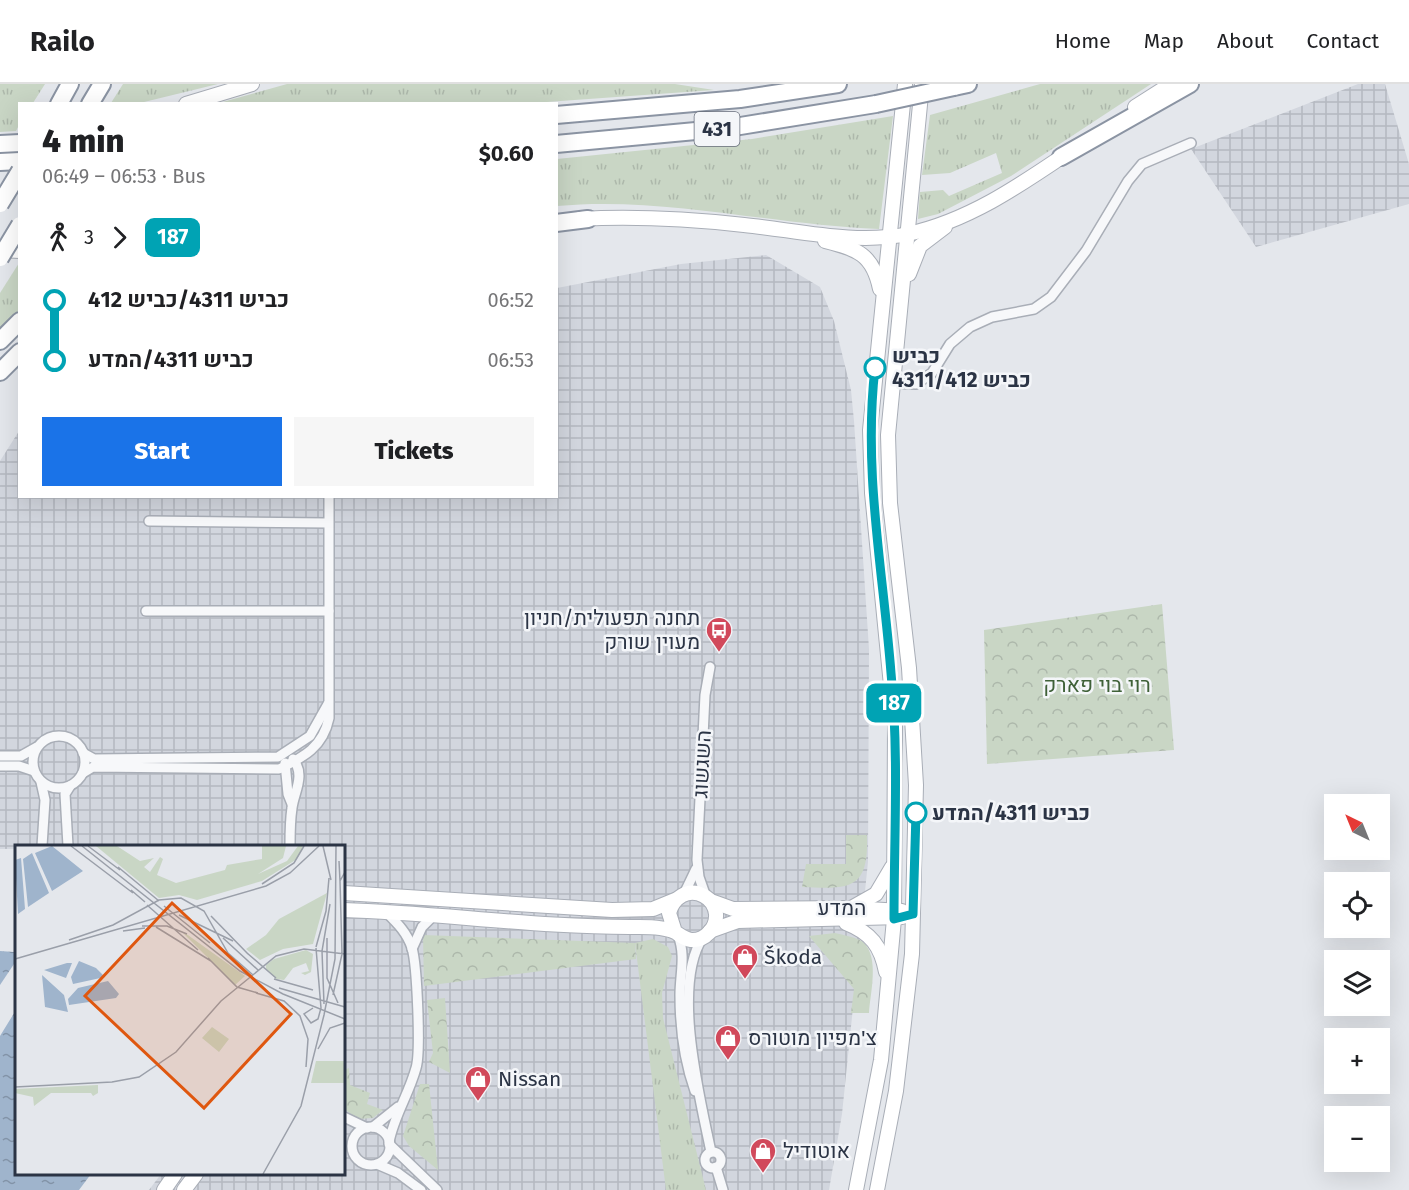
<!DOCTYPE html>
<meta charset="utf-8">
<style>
body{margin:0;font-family:"Fira Sans",Heebo,sans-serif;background:#f6f6f6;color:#202124;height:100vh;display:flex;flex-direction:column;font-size:22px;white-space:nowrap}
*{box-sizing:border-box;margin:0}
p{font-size:20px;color:#757577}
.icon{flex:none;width:33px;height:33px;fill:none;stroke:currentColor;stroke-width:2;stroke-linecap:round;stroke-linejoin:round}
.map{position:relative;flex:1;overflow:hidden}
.drawer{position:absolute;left:18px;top:18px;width:540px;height:396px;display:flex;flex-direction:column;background:#fff;border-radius:0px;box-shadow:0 6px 24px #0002}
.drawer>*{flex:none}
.badge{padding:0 12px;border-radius:9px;font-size:21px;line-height:39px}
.needle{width:39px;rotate:317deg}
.fabs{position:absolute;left:1324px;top:710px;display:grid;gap:12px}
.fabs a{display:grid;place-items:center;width:66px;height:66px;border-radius:0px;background:#fff;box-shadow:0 6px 24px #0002;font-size:30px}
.map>.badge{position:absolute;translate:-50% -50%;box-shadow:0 0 0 3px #fff}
.legs{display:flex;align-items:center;gap:9px;height:66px;padding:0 24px;font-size:20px}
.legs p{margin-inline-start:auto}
.headline{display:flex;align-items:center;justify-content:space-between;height:102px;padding:0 24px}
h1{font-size:33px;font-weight:800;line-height:45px}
.cta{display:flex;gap:12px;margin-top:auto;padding:12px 24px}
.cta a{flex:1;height:69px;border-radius:0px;background:#1a73e8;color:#fff;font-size:24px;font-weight:800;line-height:69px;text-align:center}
.cta a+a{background:#f6f6f6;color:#202124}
ul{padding:0 24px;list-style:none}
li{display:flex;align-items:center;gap:21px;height:60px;font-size:22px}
li i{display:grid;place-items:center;width:9px;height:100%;margin:0 8px;background:currentColor}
li i::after{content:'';width:15px;height:15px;margin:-8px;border:4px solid;border-radius:50%;background:#fff}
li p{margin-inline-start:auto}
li:first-child i{background:linear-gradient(#0000 50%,currentColor 0)}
li:last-child i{background:linear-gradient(currentColor 50%,#0000 0)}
header{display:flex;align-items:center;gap:36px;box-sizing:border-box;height:84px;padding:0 30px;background:#fff;border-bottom:2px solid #e0e0e0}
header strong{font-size:28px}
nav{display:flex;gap:33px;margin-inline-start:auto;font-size:21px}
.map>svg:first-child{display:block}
.industrial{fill:url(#industrial-grid)}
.grass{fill:url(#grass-tufts)}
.park{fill:url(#park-crowns)}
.water{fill:url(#water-ripples)}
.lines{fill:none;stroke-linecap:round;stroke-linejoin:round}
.street-casing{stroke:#a9aeb7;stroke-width:12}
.secondary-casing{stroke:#a9aeb7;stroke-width:16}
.highway-casing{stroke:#8b94a3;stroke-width:20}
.street{stroke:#f7f8fa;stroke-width:9}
.secondary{stroke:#fff;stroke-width:14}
.highway{stroke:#fff;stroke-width:16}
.highway-bridge-casing{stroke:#8b94a3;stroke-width:20;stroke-linecap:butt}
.highway-bridge{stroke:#fff;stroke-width:16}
.line-1-casing{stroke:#fff;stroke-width:14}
.line-1{stroke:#00a3b4;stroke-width:9}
.stop-1-dot{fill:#fff;stroke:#00a3b4;stroke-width:3}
.labels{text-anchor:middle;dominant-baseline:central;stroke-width:5;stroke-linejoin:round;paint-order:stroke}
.shield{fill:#f4f6f9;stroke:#676e7b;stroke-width:1.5}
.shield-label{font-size:20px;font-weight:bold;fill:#2b3445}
.stop-label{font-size:21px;font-weight:bold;fill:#2b3445;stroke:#f4f6f9;text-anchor:start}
.poi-label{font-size:21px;fill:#2b3445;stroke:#f4f6f9;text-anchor:start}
.park-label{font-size:21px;fill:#3f6138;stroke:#f4f6f9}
.street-label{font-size:21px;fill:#2b3445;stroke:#f4f6f9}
.inset-road{fill:none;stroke:#9a9fa9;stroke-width:1.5}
.view{fill:#df570f;fill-opacity:0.15;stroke:#df570f;stroke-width:3}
.inset-edge{fill:none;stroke:#2b3445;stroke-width:3}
</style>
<header>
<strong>Railo</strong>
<nav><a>Home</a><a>Map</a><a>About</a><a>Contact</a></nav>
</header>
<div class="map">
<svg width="1409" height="1106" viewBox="0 0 1409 1106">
<defs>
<pattern id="industrial-grid" width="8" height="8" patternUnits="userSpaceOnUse" patternTransform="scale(1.5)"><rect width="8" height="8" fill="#d2d6de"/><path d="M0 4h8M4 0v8" fill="none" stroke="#b4b8c0"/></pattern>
<pattern id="grass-tufts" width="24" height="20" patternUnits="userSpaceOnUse" patternTransform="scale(1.5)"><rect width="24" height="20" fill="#c9d6c5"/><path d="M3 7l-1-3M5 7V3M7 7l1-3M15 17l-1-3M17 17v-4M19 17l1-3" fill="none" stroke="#adb8ab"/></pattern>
<pattern id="park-crowns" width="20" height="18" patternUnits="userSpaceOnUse" patternTransform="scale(1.5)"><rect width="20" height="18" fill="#c9d6c5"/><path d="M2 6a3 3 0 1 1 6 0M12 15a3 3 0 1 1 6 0" fill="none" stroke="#adb8ab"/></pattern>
<pattern id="water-ripples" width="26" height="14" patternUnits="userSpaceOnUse" patternTransform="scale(1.5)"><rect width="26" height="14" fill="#9fb4cc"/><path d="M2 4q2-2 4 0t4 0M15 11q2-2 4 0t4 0" fill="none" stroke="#8293a7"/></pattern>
</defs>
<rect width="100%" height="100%" fill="#e4e7ec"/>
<!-- industrial -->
<g class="industrial">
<path d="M1358,0H1385L1409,80V120L1256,163L1191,65Z"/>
<path d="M766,171L820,203L834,237L851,306L854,337L869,565L868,778L842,1030L829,1106H149L161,1090H344V762L0,765V377L19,347L20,412H556L557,204L681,180Z"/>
</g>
<!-- grass -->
<g class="grass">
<path d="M0,0H45L33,19L20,20L19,41L16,47L0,48Z"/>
<path d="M123,0H218L140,19H111Z"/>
<path d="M287,0H675L714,6L519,20L219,19Z"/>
<path d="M1040,0H1151L1011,92L938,130L918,135L920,108L943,106L949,112L1002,89L996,69L950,89L922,91L930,31Z"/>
<path d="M893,32L879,145C771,141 664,112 557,122V75L752,55Z"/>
<path d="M19,179V226L0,246V209Z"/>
<path d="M653,855L668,863L672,872L662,909L663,934L706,1106H666L635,859Z"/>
</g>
<!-- park -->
<g class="park">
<path d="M1162,520L1174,666L987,680L984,546Z"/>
<path d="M846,751H867C869,807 849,805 802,803L806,780H846Z"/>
<path d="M835,849C843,851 856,853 863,858C880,873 870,910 869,929H851L854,905L809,852Z"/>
<path d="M423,851L635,859L636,875L424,902Z"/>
<path d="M445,914L450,989L429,978L433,969L427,916Z"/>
<path d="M349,984L350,1001L370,1009L367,1020L383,1026L373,1034L358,1035L344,1025V986Z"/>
<path d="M420,1000H429L438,1086L409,1062L403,1052Z"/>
</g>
<!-- water -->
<g class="water">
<path d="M0,867L14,868V880L0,901Z"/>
<path d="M16,926V1090H91L79,1106H0V952Z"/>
</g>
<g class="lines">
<!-- street casing -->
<g class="street-casing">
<g id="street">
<path d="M892,299L916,300L932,289L950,260L970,243L992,233L1034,225L1051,213L1086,167L1128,97L1142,80L1191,59"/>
<path d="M149,437L328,439"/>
<path d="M146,527H329"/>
<circle cx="59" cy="678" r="26"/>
<path d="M83,669L94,675L278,673L310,652L328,620"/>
<path d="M0,672H21L37,663"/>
<path d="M285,679L288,710L292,720"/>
<path d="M0,682H19L34,687"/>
<path d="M83,689L93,683L279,685C304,673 323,663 329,634V412"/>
<path d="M41,698L45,716L42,762"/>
<path d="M68,762L65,710L70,702"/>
<path d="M290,762C290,750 290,737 292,724C294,708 306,691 293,675"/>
<path d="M684,810L696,785"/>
<path d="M706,813L699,793L697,776L705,611L710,583"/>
<path d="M385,827C396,838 407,848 412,864C417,881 421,968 416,984C409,1010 394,1032 389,1058"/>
<path d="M678,851C686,872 680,890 680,911C680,944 684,976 695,1007"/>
<path d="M703,853C671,901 700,1014 711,1068"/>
<path d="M412,865L422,843L434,831"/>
<path d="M344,1033L367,1044"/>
<path d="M373,1043L398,1023"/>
<circle cx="371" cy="1062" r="19"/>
<path d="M389,1060L437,1106"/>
<circle cx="713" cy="1076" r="8"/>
<path d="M377,1080L398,1089L421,1106"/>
<path d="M716,1083L723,1106"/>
</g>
</g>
<!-- secondary casing -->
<g class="secondary-casing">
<g id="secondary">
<path d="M186,20L252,0"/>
<path d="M1135,23L1171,0"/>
<path d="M580,135C635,132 689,135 744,141C796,146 855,161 908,150C968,137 1019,102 1069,68"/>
<path d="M825,157C857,165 873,170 880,205"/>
<path d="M0,166L20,167"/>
<path d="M909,190L920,162L945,143"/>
<path d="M344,809L612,826L653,825L675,816"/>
<path d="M711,817L733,825L850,824L902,827"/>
<path d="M853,823L876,810L892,783"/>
<path d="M344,826C442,829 540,844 639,843C649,843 665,843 675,848C680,851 684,855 691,856C705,857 717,844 716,830C715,822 710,815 704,812C688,803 673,814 669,829L675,848"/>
<path d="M846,839C871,849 881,862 886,888"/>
<path d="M710,847L738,837L902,833"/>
<path d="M164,1106L175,1090"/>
<path d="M184,1106L196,1090"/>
<path d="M856,1106L881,976L894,835L895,642L872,409L870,346L905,0"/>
<path d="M877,1106L896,1007L912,870L916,701L909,584L890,419L888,351L922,0"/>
</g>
</g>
<!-- highway casing -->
<g class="highway-casing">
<g id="highway">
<path d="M954,3L968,0"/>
<path d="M59,20L70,0"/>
<path d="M90,20L102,0"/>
<path d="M556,31L740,15L838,0"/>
<path d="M0,60L20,59"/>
<path d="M556,60L728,44L876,20"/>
<path d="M1061,73L1190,0"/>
<path d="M0,78L20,77"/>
<path d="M556,139L588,135"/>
<path d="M0,257L20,237"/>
<path d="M0,288L20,268"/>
</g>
</g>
<!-- street -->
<use href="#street" class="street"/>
<!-- secondary -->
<use href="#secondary" class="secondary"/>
<!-- highway -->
<use href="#highway" class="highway"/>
<!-- highway-bridge casing -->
<g class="highway-bridge-casing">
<g id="highway-bridge">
<path d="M876,20L954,3"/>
<path d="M0,120L20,87"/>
<path d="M0,174L20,141"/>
</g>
</g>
<!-- highway-bridge -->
<use href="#highway-bridge" class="highway-bridge"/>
</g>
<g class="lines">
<!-- line-1 casing -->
<g class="line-1-casing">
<path id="line-1" d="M875,284C863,387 883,486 891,589C899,671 894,753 894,835L913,830L916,729"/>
</g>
<!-- line-1 -->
<use href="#line-1" class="line-1"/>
</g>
<!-- icons -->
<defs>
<g id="bus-pin" transform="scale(1.35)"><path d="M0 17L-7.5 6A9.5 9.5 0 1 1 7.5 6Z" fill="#d1495b" stroke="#f4f6f9"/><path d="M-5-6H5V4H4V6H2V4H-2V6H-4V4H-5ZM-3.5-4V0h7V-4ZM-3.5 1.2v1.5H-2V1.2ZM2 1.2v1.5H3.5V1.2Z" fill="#fff"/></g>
<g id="shop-pin" transform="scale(1.35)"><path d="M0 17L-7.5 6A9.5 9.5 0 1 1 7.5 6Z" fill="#d1495b" stroke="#f4f6f9"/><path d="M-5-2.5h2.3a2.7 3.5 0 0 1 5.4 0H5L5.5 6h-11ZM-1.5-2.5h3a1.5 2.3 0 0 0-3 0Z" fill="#fff"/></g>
</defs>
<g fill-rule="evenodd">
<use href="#bus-pin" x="719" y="546"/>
<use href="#shop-pin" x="745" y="873"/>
<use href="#shop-pin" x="728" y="954"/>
<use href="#shop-pin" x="478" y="995"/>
<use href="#shop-pin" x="763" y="1067"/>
</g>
<!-- markers -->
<g class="stop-1-dot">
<circle cx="875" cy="284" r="10"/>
<circle cx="916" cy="729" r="10"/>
</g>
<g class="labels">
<!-- shield labels -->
<rect class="shield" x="694.5" y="28" width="45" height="34" rx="4.5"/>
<g class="shield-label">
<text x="717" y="45">431</text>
</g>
<!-- stop labels -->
<g class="stop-label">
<text x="892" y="272">כביש<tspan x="892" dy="24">4311/כביש 412</tspan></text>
<text x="932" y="729">כביש 4311/המדע</text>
</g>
<!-- poi labels -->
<g class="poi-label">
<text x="700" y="534" text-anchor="end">תחנה תפעולית/חניון<tspan x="700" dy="24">מעוין שורק</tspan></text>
<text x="764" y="873">Škoda</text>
<text x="748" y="954">צ'מפיון מוטורס</text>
<text x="498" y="995">Nissan</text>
<text x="783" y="1067">אוטודיל</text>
</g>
<!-- park labels -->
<g class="park-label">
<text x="1097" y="601">רוי בוי פארק</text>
</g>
<!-- street labels -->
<g class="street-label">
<text transform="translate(702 680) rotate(-87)">השגשוג</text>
<text x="842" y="824">המדע</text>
</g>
</g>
<!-- overview -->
<g transform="translate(15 761)">
<rect width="330" height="330" fill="#e4e7ec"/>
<path d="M312,48L298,99L268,104L245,115L231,104L251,90L264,74ZM165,85L170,88L230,131L220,140ZM291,105L298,109L296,127L290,130L286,128L294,126L291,118L278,123L269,135L261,134L251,124V120L259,114Z" fill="#c9d6c5"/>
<path d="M83,240V248L78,251L76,248H36L19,261L18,252L0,248V244Z" fill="#c9d6c5"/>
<path d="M81,1H102L125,16L139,13L129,22L135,27L145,12L148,14L142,30L161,38L210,25L212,20L247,14V1H271L268,13L243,29L272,16L283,1H288L282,14L247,36L182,55L164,50L144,53ZM197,182L214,194L204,207L187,193Z" fill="#c9d6c5"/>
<path d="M301,216H330V238H296Z" fill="#c9d6c5"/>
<path d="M37,1L68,26L37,46L20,8ZM17,8L34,48L13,62L8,14ZM6,13L10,64L3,69L0,15ZM64,116L81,123L90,132L58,139L56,132ZM52,118H57L51,133L29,125ZM27,130L49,150L53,167L30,162ZM93,136L104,149L101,153L54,160L53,154L63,143Z" fill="#9fb4cc"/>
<path class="inset-road" d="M56,1L118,48M67,1L225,126L268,149L330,174M73,1L105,25M308,1L316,35M324,16L325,36M103,22L144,56M247,39L279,18L289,1M116,45L130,57M132,60L183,105M149,61L195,98M164,70L218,96M196,71L233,109M127,81H152L172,89M141,82L196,116M108,86L130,83M208,93L243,125M312,93V133L323,158M54,95L98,80L144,55L166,53L189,66L213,108L238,130M301,102L311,66L314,33M232,108L261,133M327,109L325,36L330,27M193,113L222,142L243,148M0,114L251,41L275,28L304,1M259,134L298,145M264,143L330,162M241,148L269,156L285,171L293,194L291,222M318,150L327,109M309,159L307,106L315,59M298,163L289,169L296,178L303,174L306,163L301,103M303,204L315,183L330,178M0,242L97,237L124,232L161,207L206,156L261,111L289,104L330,109M248,329L286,261L309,170L320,114L321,1"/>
<path class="view" d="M157,58L276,169L189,263L70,151Z"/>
<rect width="330" height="330" class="inset-edge"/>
</g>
</svg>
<div class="fabs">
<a><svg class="needle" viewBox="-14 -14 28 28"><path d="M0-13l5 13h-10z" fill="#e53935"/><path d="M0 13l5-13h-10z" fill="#757577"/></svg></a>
<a><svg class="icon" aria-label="locate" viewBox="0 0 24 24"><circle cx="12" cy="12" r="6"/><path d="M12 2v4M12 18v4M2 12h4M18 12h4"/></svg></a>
<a><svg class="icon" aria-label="layers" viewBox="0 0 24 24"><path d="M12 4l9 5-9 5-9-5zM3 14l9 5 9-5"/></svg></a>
<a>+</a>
<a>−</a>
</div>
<b class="badge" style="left:894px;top:619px;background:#00a3b4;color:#fff">187</b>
<section class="drawer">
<div class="headline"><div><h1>4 min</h1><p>06:49 – 06:53 · Bus</p></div><b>$0.60</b></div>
<div class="legs"><svg class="icon" aria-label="walk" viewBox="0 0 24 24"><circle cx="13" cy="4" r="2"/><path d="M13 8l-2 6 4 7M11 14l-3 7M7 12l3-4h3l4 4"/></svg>3<svg class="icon" aria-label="forward" viewBox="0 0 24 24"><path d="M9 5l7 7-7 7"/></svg><b class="badge" style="background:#00a3b4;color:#fff">187</b></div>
<ul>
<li><i style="color:#00a3b4"></i><b>כביש 4311/כביש 412</b><p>06:52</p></li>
<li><i style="color:#00a3b4"></i><b>כביש 4311/המדע</b><p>06:53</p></li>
</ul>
<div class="cta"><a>Start</a><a>Tickets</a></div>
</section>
</div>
